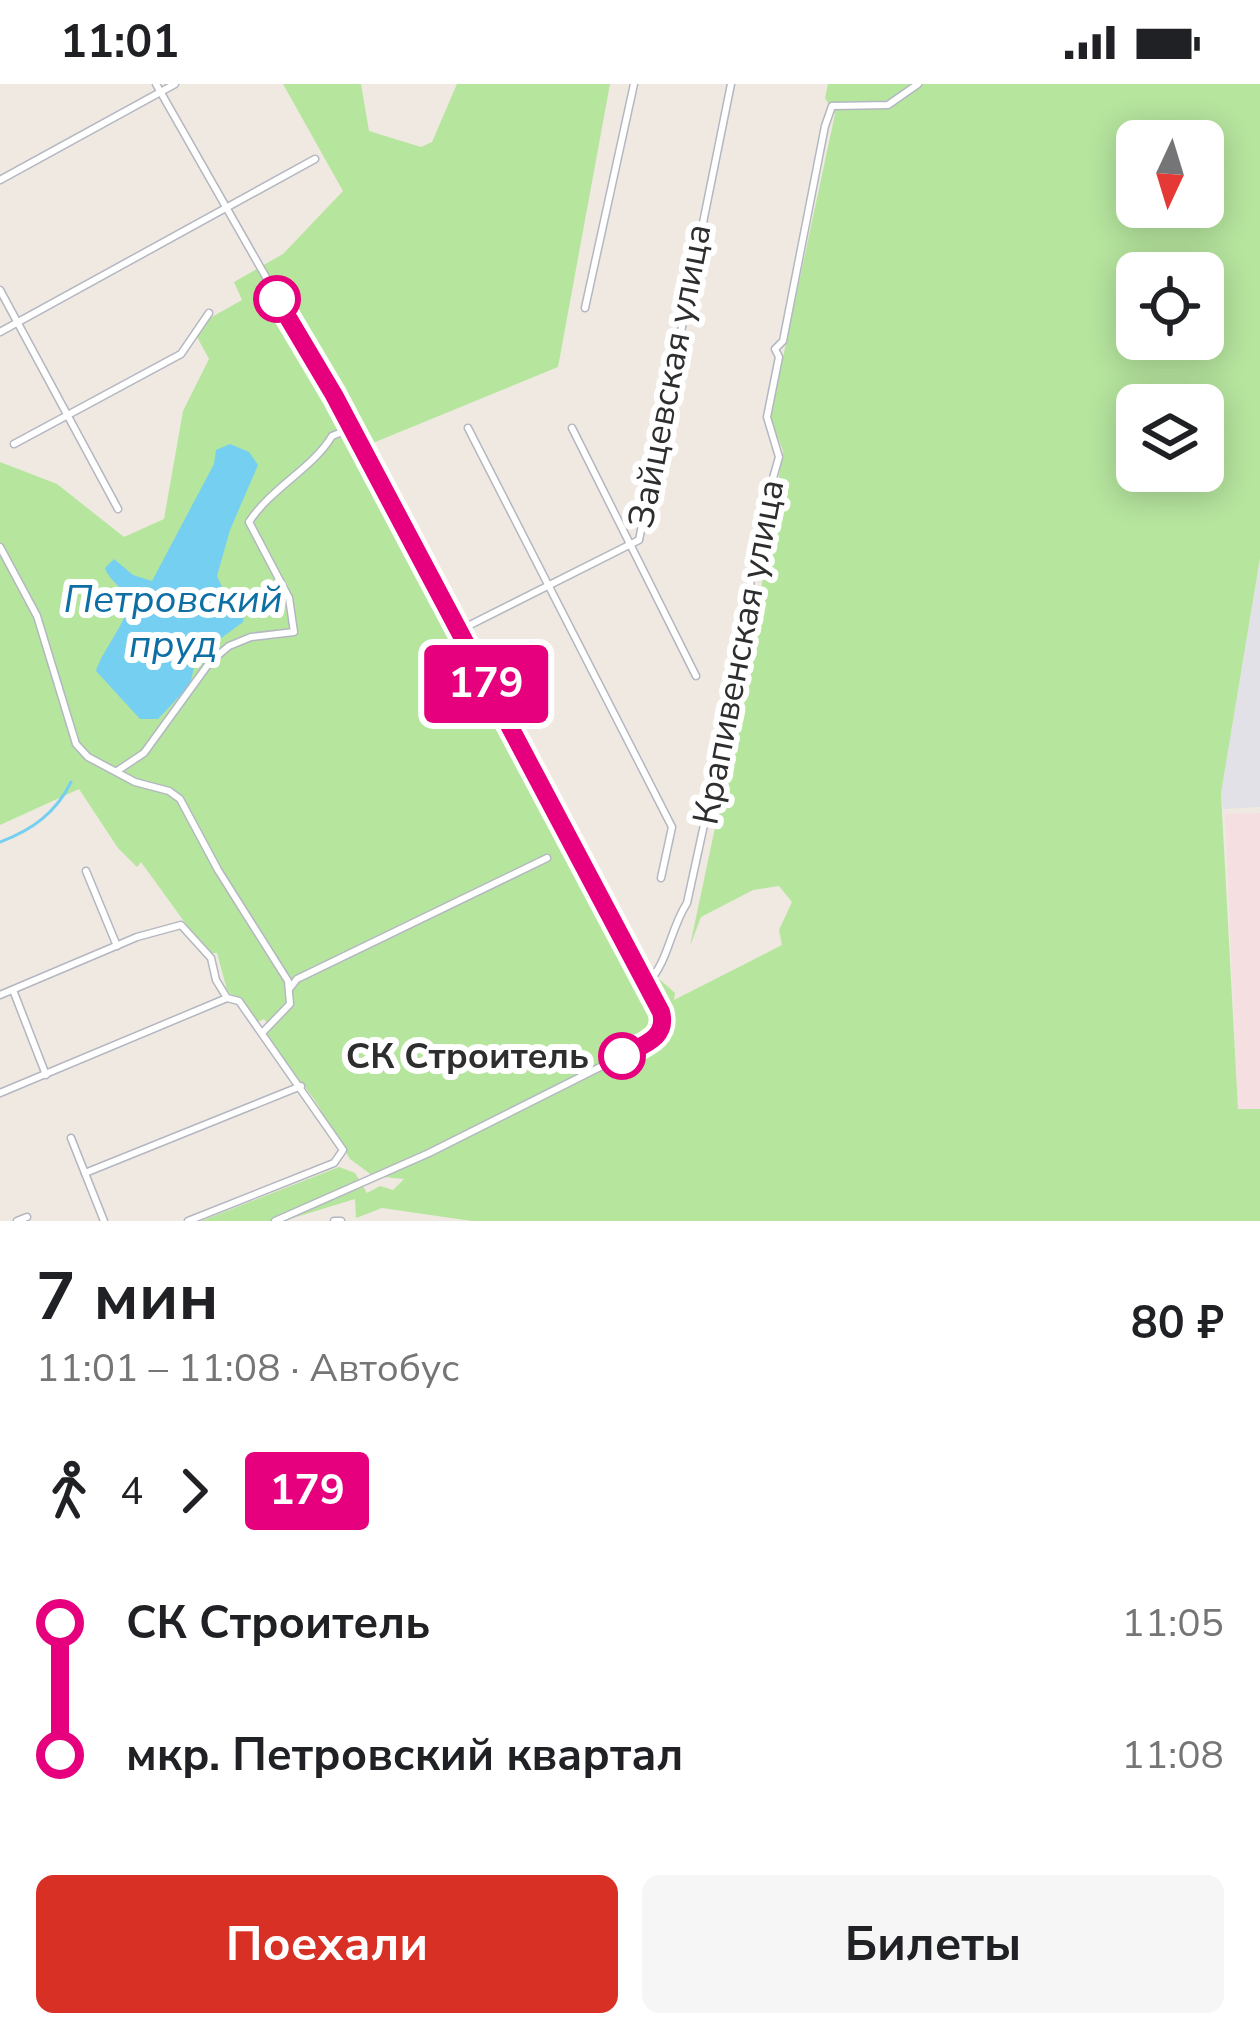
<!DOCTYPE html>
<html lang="ru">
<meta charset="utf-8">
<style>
body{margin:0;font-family:"Nunito Sans",sans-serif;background:#f6f6f6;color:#202124;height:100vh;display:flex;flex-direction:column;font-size:45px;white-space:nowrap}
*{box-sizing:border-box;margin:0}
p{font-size:39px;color:#757577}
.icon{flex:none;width:66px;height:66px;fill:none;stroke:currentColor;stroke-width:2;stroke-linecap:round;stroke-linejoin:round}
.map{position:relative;height:1137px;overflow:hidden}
.panel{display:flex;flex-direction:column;background:#fff;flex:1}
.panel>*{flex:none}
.badge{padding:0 24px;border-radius:9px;font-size:42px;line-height:78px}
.needle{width:78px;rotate:184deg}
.fabs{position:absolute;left:1116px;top:36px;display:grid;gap:24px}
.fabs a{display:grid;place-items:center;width:108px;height:108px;border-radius:18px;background:#fff;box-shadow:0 6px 30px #0003;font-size:60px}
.map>.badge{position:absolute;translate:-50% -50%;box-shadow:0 0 0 6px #fff}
.legs{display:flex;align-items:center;gap:18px;height:132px;padding:0 36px;font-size:39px}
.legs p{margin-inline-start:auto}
.overview{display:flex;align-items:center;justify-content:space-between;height:204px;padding:0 36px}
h1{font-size:66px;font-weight:700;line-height:90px}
.primary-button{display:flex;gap:24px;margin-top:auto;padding:24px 36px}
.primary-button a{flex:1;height:138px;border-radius:18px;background:#d93025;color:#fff;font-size:48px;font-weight:700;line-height:138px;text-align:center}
.primary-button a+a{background:#f6f6f6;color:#202124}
ul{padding:0 36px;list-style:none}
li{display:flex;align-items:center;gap:42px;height:132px;font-size:45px}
li i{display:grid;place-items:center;width:18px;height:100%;margin:0 15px;background:currentColor}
li i::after{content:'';width:30px;height:30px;margin:-15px;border:9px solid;border-radius:50%;background:#fff}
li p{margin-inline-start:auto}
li:first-child i{background:linear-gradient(#0000 50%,currentColor 0)}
li:last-child i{background:linear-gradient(currentColor 50%,#0000 0)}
.status{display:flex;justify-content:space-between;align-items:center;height:84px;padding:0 60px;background:#fff;direction:ltr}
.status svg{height:33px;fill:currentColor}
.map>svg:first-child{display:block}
.industrial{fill:#e3e1e8}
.medical{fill:#f5dfe0}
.green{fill:#b6e59e;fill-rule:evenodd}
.water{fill:#75cff0}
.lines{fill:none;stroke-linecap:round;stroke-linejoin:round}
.stream{stroke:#75cff0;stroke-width:3}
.minor-casing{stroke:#b4b7c1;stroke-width:9}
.minor{stroke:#fff;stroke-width:6}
.line-1-casing{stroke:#fff;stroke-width:27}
.line-1{stroke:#e6007e;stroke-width:18}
.stop-1-dot{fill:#fff;stroke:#e6007e;stroke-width:6}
.labels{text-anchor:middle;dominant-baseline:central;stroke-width:12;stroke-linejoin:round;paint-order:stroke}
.street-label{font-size:36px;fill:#2e2e2e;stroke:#fff}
.stop-label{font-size:36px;font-weight:bold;fill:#2e2e2e;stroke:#fff;text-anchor:end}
.water-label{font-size:39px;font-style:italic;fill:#0d6fa3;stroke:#fff}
</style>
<div class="status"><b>11:01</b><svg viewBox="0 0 49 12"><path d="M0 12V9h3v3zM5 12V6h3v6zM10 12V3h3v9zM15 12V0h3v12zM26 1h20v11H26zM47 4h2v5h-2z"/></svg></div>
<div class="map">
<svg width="1260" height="1137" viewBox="0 0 1260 1137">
<rect width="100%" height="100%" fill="#efe9e1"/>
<!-- industrial -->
<path class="industrial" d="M1260,474V723L1223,725L1221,709Z"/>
<!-- medical -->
<path class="medical" d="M1260,729V1025L1238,1026L1225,730Z"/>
<!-- green -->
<path class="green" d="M283,0H361L369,47L421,63L432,58L457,0H610L558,283L368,361L387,410L641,879L675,909L674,916L782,861L779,846L792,818L779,802L753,806L701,833L690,862L748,587L783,367L770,334L835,30L825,14L828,0H1260V474L1221,709L1238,1025H1260V1137H472L382,1124L356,1134L355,1115L283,1137H201L339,1083L355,1089L367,1109L380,1102L393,1106L404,1095L373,1092L350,1075L314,1015L266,952L269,942L264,935L257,938L227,906L217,869H207L141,778L137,783L118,764L79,705L0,741V378L57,400L124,453L164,435L183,327L209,275L197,253L210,234L242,216L234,198L283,170L343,107ZM1137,57H1203V123H1137ZM1137,189H1203V255H1137ZM1137,321H1203V387H1137Z"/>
<!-- water -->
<path class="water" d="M230,360L249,368L258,381L230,446L217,492L229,518L246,524L243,538L216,558L199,580L195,579L190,601L158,635H140L96,587C102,566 132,532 127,516C123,502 109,497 105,484L114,475L133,491L152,497L214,380L216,366Z"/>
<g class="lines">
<!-- stream -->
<path class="stream" d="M0,758C32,746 56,729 71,698"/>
<!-- minor casing -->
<g class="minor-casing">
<g id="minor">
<path d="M156,0L333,311L664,939L650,958L429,1069L275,1137"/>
<path d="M0,96L175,0"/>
<path d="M0,206L118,425"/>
<path d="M585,224L634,0"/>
<path d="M0,248L315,75"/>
<path d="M468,344L672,743L661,794"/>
<path d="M572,344L696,592"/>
<path d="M14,360L181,270L209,229"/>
<path d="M0,463L37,532L76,660L88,673L135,698L169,707L180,715L218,786L288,897L290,920L263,948"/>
<path d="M458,547L639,456L731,0"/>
<path d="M117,687L144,669L210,578L229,562L251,553L294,548L289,514L249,438C271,404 313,384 332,352L350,345"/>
<path d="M86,787L117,862"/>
<path d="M647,900C669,877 670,845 687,819L737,589L758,447L779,373L767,333L779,273L775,265L783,257L825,42L832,22L888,21L918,0"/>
<path d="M290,904L297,895L547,774"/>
<path d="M13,906L46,991"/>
<path d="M0,911L137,853L181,841L211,874L216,896L227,914L239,917L343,1066L334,1079L188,1137"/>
<path d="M0,1009L227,914"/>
<path d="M71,1054L104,1137"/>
<path d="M85,1089L301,1002"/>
<path d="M17,1137L27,1133"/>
<path d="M334,1137H341"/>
</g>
</g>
<!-- minor -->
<use href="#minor" class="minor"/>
</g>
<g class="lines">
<!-- line-1 casing -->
<g class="line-1-casing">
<path id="line-1" d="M277,215L334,311L661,928C668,955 642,961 622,972"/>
</g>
<!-- line-1 -->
<use href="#line-1" class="line-1"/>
</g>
<!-- markers -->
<g class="stop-1-dot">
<circle cx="277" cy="215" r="21"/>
<circle cx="622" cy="972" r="21"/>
</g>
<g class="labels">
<!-- street labels -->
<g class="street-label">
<text transform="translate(670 292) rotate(-79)">Зайцевская улица</text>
<text transform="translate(739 568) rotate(-79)">Крапивенская улица</text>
</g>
<!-- stop labels -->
<g class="stop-label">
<text x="589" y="972">СК Строитель</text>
</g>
<!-- water labels -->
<g class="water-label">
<text x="173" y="515">Петровский<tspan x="173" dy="45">пруд</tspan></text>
</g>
</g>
</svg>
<div class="fabs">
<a><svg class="needle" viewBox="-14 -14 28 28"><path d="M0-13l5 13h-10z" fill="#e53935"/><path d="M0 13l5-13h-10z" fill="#757577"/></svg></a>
<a><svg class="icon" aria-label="locate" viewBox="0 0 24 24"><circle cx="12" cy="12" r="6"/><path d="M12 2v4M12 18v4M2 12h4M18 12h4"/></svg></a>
<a><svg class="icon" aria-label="layers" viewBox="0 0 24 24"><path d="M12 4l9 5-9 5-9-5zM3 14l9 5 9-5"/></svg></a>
</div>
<b class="badge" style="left:486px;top:600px;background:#e6007e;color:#fff">179</b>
</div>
<section class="panel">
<div class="overview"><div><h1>7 мин</h1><p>11:01 – 11:08 · Автобус</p></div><b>80 ₽</b></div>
<div class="legs"><svg class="icon" aria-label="walk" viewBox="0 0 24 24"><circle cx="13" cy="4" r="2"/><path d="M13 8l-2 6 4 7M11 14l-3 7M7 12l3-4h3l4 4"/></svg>4<svg class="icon" aria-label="forward" viewBox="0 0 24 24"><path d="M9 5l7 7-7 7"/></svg><b class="badge" style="background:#e6007e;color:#fff">179</b></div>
<ul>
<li><i style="color:#e6007e"></i><b>СК Строитель</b><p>11:05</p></li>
<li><i style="color:#e6007e"></i><b>мкр. Петровский квартал</b><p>11:08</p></li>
</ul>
<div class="primary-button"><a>Поехали</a><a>Билеты</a></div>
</section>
